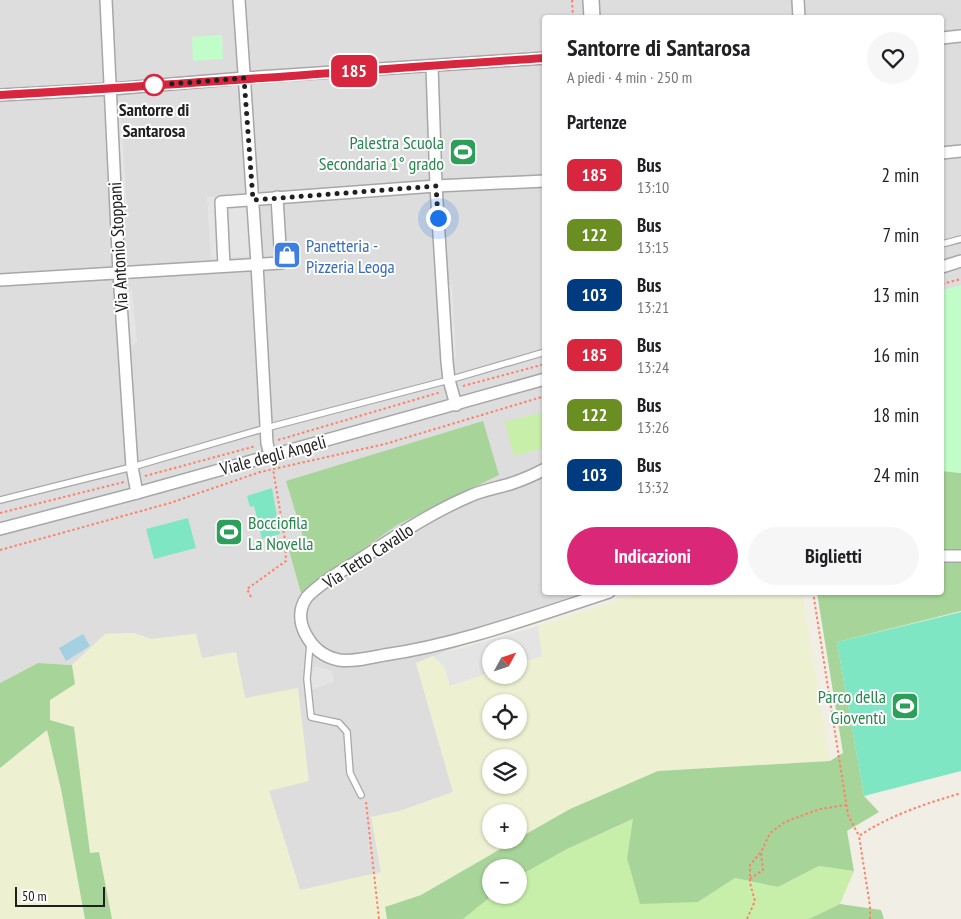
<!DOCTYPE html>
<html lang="it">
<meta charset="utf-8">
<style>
body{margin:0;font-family:"PT Sans Narrow",sans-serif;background:#f6f6f6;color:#202124;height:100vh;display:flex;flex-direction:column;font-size:19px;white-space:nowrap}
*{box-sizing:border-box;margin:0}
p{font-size:16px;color:#757577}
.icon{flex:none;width:28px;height:28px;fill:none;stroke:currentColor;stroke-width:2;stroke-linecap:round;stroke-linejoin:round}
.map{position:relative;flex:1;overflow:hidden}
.details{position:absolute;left:542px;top:15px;width:402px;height:580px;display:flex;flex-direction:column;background:#fff;border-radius:5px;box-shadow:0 1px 4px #0004}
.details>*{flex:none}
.badge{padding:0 10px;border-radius:8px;font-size:18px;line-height:32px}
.needle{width:32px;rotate:50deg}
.controls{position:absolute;left:482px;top:639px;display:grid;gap:10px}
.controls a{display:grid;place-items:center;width:45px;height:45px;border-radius:50%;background:#fff;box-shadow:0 1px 4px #0004;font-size:25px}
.scale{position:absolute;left:15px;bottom:12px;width:90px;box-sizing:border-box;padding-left:5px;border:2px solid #202020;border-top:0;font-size:14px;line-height:18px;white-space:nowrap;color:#202020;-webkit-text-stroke:4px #fff;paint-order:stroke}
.you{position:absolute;width:25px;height:25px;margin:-12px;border:4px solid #fff;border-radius:50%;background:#1a73e8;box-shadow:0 0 0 8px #1a73e833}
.map>.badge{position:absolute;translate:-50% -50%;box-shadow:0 0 0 2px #fff}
h2{padding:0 25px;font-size:19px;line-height:45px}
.round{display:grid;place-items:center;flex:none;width:52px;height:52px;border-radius:26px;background:#f6f6f6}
.headline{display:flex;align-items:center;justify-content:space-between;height:85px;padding:0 25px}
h1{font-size:24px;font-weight:600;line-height:38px}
.primary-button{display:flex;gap:10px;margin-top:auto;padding:10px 25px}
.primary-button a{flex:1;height:58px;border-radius:30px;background:#db2777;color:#fff;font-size:20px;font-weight:600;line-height:58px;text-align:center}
.primary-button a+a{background:#f6f6f6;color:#202124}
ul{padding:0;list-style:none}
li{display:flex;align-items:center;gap:15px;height:60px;padding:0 25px}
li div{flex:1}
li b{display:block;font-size:19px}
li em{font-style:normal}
li .badge{min-width:55px;font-weight:700;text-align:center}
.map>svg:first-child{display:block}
.residential{fill:#dedddd}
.farmland{fill:#edf1d1;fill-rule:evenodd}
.grass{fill:#c8efa9}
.forest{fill:#a7d498}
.park{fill:#c1fdc9}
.pitch{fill:#7fe6c3}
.parking{fill:#e4e4e4}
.water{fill:#a4d1e2}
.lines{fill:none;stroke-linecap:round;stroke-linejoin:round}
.service-casing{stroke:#a7a7a7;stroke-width:8}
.minor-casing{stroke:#a7a7a7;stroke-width:14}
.tertiary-casing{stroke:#a7a7a7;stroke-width:18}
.path{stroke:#ff816a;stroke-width:2;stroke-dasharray:2.5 2.5;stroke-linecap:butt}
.service{stroke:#fff;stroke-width:5.5}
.minor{stroke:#fff;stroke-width:11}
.tertiary{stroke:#fff;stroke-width:15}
.line-casing{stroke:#fff;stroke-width:11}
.line{stroke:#d7263d;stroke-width:8}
.walk{stroke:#202020;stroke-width:5;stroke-dasharray:0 9}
.stop-dot{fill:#fff;stroke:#d7263d;stroke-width:2.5}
.labels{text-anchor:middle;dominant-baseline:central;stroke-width:4;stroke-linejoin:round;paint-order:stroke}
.stop-label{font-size:18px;font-weight:bold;fill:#202020;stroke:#fff}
.leisure-label{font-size:18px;fill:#27864d;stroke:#fff;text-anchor:end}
.shop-label{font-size:18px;fill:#366cbe;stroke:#fff;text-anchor:start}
.street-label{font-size:18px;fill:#202020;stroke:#fff}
</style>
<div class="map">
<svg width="961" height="919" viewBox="0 0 961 919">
<rect width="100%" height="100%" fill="#f1eee6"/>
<!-- residential -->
<path class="residential" d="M0,0H961V473L942,471V18H545V592L601,593L416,663L453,792L400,811L372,817L382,876L300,890L269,791L245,699L236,653L202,658L195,634L151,639L134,633L106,634L72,665L38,663L0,683Z"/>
<!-- farmland -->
<g class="farmland">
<path d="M643,593H802L830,761L658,771L570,809L519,838V812H491V840H516L421,895L385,908L386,919H112L99,852L90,853L74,727L50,720V700L75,684L72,665L105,634L134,633L151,639L196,634L202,658L236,652L245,698L298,688L309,781L269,791L300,890L381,872L371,817L400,811L453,792L416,663L433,656L444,666L451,686L491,672V675H519V663L541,655L538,626ZM491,702H519V730H491ZM491,758H519V785H491Z"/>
<path d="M47,730L61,789L85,919H0V768Z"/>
</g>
<!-- grass -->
<g class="grass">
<path d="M545,412V448L514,456L505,422Z"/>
<path d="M634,819L627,858L698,902L735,878L778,887L819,866L854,871L840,904L809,919H463L493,895H519V876L567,849Z"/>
</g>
<!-- forest -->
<g class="forest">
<path d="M483,421L499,475L397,525L301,593L289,550L305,543L286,481Z"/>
<path d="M943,471L961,473V611L837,642L864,796L879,812L847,831L854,871L819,866L778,887L735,878L698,902L640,904L627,858L633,819L567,849L519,876V868H491V895H493L463,919H387L385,907L421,895L516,840H519V838L570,809L658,771L830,761L843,753L817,593L942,592Z"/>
<path d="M38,663L72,665L75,684L50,700V720L74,727L90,853L99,852L112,919H85L61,789L47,730L0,768V683Z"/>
<path d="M840,904L881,910L884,919H809Z"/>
</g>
<!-- park -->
<g class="park">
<path d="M222,35L223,59L193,61L192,37Z"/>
<path d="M961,285V473L943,471L942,290Z"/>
</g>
<!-- pitch -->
<g class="pitch">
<path d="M272,488L280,534L262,539L254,506L250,507L247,496Z"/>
<path d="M188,518L196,548L154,559L146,529Z"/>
<path d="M961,612V771L864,796L837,642Z"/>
</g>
<!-- parking -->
<g class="parking">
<path d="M120,101L127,207L116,214L111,108Z"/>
<path d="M227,196V205L249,203L254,256L211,259L207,197Z"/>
<path d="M452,284L456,358L447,362L443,290Z"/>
<path d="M132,289L137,342L124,350L120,296Z"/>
<path d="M538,626L542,656L519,663V648H491V672L450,686L444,666L433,656Z"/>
<path d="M315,666L332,671L334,682L313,689L310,679Z"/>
</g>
<!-- water -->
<path class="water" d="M83,634L90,646L66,661L59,648Z"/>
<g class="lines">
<!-- service casing -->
<g class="service-casing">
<g id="service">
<path d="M942,244L961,239"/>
<path d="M0,500L132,467L266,428L449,380L545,352"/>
<path d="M310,643L307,679L311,717L339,723L347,732L350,773L361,795"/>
</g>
</g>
<!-- minor casing -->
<g class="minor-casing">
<g id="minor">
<path d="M106,0L119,273L132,467L137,493"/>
<path d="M239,0L257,264L267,443L270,455"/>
<path d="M798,0L799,18"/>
<path d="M942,38L961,36"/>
<path d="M432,66L436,186L447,362L449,380L456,405"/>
<path d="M0,95L111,89L244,78L545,58"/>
<path d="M942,153L961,151"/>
<path d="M224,266L221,202L436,186L545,181"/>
<path d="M942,267L961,261"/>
<path d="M0,280L281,263L277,197"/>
<path d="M545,469C534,475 522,480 510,484C497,488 483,490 470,496C430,513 393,538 356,562C340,572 320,583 307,597C299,608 299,621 305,633C312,647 323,657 339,660C353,662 369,658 384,655C460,644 535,616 609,592"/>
<path d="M0,529L137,493L545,379"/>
<path d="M942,556H961"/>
</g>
</g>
<!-- tertiary casing -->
<g class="tertiary-casing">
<path id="tertiary" d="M591,0L592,18"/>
</g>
<!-- path -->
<g class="path">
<path d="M572,0L573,18"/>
<path d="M942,284L961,279"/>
<path d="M463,386L545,364"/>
<path d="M278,440L441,392"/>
<path d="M145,476L256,446"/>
<path d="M0,513L124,482"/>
<path d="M0,550L170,503L260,472L385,444L545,396"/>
<path d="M813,592L848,815L859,836"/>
<path d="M251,597L247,589L286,561L285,540L273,469"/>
<path d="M366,802L379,919"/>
<path d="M750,879L763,870L761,852"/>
<path d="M747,919L755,901L750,883V865L761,852L770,833L785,822L820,809L846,805"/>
<path d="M870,919V906L859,836C890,815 925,804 961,793"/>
</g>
<!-- service -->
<use href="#service" class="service"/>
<!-- minor -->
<use href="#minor" class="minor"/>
<!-- tertiary -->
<use href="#tertiary" class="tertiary"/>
</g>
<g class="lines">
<!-- line casing -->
<g class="line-casing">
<path id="line" d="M0,95C182,85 363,70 545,58"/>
</g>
<!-- line -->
<use href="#line" class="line"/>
<!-- walk -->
<path class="walk" d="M154,85L145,86L244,78L253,200L436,186L438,218"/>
</g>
<!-- icons -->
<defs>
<g id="stadium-square" transform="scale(1.4375)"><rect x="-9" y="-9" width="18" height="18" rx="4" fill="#2e9e5b" stroke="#fff"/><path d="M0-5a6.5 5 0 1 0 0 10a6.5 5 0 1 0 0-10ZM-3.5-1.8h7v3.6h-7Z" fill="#fff"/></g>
<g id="shop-square" transform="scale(1.4375)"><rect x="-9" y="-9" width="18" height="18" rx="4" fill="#3f7fe0" stroke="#fff"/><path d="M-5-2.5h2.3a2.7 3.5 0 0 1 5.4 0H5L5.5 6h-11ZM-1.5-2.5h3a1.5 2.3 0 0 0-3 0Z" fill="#fff"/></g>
</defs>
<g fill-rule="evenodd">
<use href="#stadium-square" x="463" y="152"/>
<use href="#shop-square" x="287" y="255"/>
<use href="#stadium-square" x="229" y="532"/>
<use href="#stadium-square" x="905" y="706"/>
</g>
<!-- markers -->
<circle class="stop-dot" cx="154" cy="85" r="10"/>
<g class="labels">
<!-- stop labels -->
<g class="stop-label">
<text x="154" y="109">Santorre di<tspan x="154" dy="21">Santarosa</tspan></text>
</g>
<!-- leisure labels -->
<g class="leisure-label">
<text x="444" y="142">Palestra Scuola<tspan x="444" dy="21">Secondaria 1° grado</tspan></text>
<text x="248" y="522" text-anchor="start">Bocciofila<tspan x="248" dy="21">La Novella</tspan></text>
<text x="886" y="696">Parco della<tspan x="886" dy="21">Gioventù</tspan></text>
</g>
<!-- shop labels -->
<g class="shop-label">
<text x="306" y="245">Panetteria -<tspan x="306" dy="21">Pizzeria Leoga</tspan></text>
</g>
<!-- street labels -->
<g class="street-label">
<text transform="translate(118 247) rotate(-93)">Via Antonio Stoppani</text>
<text transform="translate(273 455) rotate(-15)">Viale degli Angeli</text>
<text transform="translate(368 556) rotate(-33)">Via Tetto Cavallo</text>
</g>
</g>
</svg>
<div class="controls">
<a><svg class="needle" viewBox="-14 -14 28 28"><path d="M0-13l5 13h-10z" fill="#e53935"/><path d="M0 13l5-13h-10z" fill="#757577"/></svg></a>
<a><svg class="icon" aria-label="locate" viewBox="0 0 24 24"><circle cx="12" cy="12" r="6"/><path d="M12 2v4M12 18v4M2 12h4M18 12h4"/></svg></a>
<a><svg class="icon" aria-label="layers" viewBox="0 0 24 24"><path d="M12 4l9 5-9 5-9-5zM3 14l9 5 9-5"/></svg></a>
<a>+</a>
<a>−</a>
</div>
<div class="scale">50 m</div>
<div class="you" style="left:438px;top:218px"></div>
<b class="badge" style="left:354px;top:71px;background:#d7263d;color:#fff">185</b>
<section class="details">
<div class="headline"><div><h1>Santorre di Santarosa</h1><p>A piedi · 4 min · 250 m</p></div><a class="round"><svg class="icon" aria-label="heart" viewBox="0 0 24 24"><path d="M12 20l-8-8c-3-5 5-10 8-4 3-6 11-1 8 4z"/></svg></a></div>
<h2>Partenze</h2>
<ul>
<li><span class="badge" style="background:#d7263d;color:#fff">185</span><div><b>Bus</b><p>13:10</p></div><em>2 min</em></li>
<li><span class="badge" style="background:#6b8e23;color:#fff">122</span><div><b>Bus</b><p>13:15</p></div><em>7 min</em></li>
<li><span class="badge" style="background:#003b80;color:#fff">103</span><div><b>Bus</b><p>13:21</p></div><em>13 min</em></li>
<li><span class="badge" style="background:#d7263d;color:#fff">185</span><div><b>Bus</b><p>13:24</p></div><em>16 min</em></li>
<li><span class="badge" style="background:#6b8e23;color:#fff">122</span><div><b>Bus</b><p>13:26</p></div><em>18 min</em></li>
<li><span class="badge" style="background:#003b80;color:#fff">103</span><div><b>Bus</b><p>13:32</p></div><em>24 min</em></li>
</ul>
<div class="primary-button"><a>Indicazioni</a><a>Biglietti</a></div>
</section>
</div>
